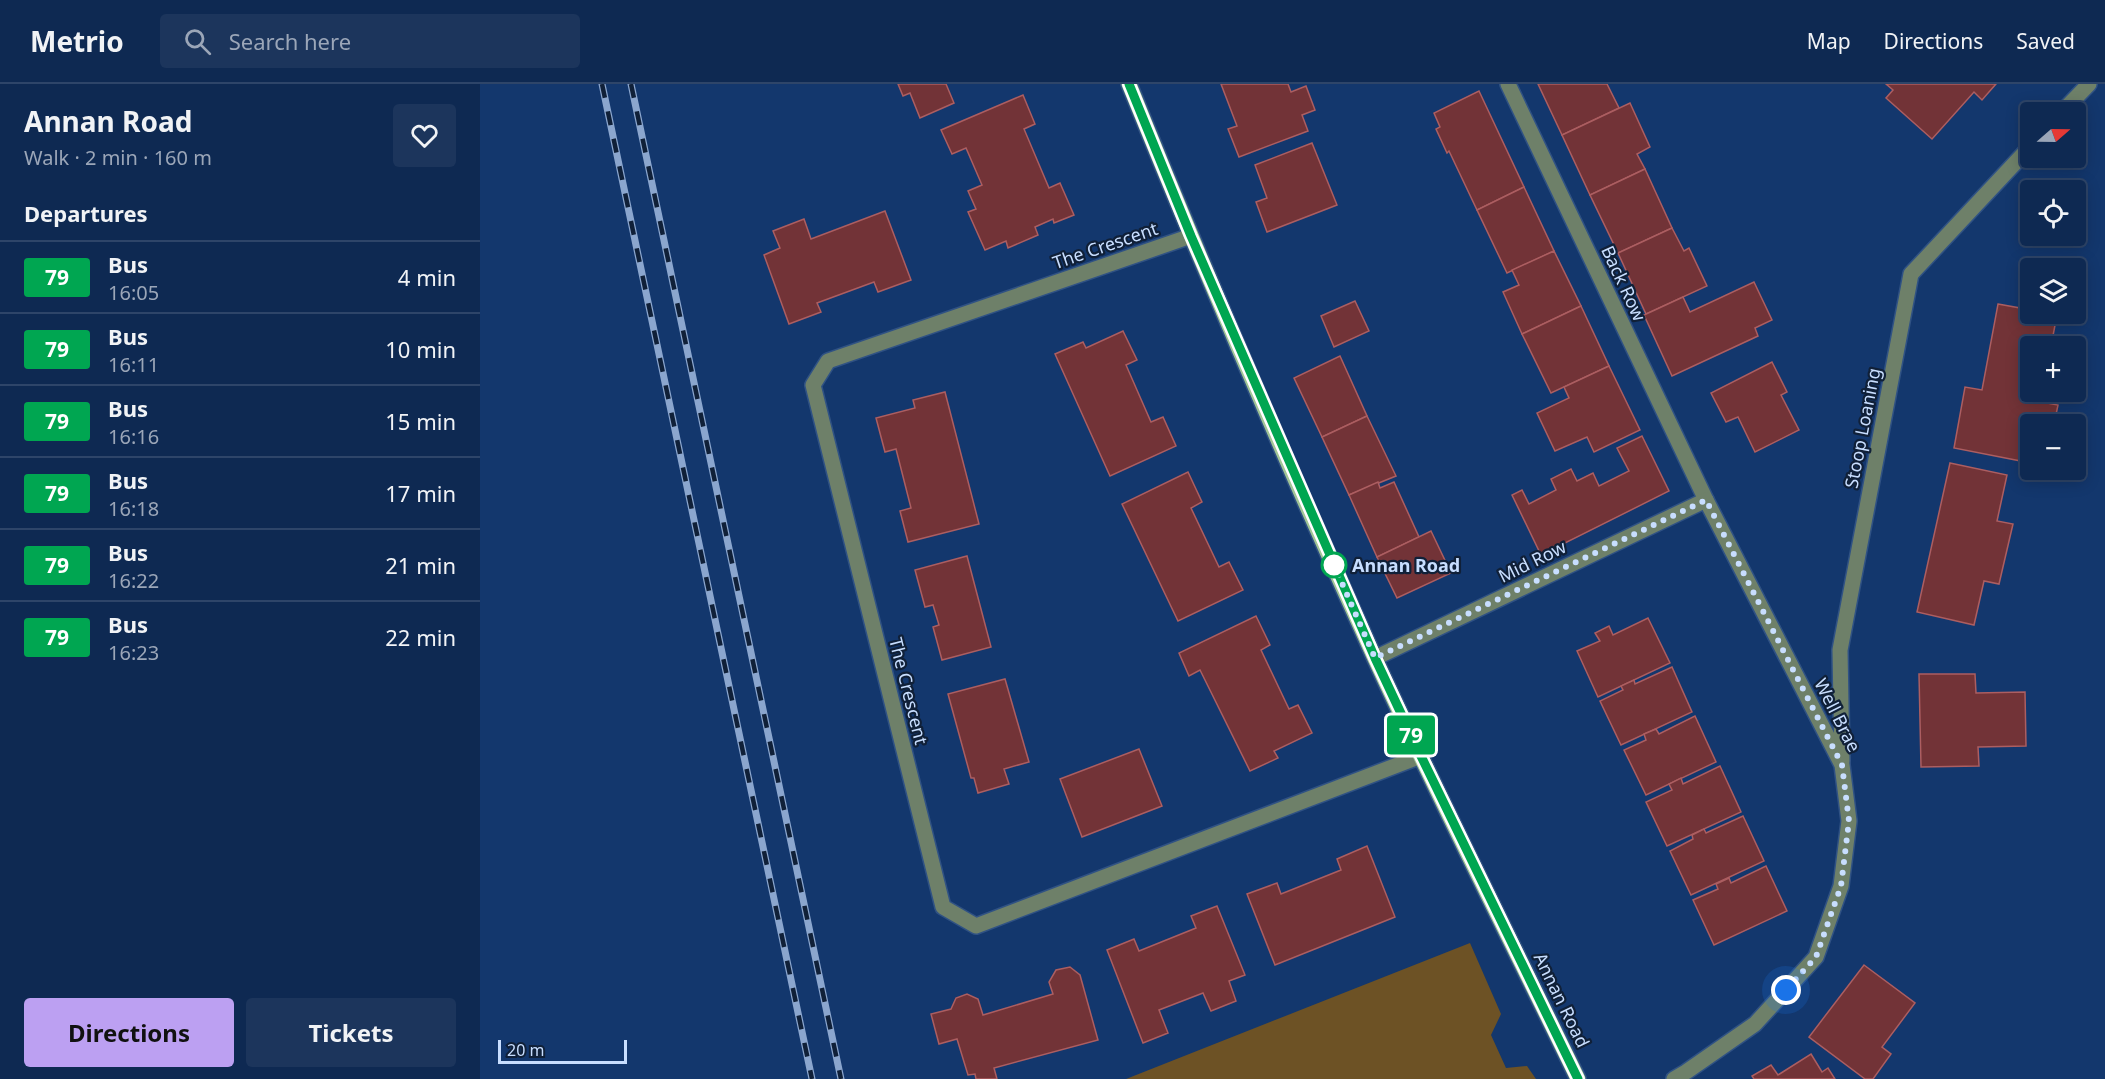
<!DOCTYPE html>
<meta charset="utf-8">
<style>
body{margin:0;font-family:"Noto Sans",sans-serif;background:#1c355c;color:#f1f3f6;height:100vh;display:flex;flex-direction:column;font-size:22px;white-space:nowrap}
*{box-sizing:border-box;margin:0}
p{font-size:20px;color:#9ba6b8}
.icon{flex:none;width:33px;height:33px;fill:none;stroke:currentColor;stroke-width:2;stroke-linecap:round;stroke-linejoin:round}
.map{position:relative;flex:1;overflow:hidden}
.drawer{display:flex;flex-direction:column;background:#0e2952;width:480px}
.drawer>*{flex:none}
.badge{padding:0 12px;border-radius:4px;font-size:21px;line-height:39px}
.needle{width:39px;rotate:70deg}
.buttons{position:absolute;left:1540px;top:18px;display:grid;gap:12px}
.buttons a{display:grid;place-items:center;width:66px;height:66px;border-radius:6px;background:#0e2952;box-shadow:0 3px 15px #0003,0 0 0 2px #2e4569;font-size:30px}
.scale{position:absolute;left:18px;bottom:15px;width:129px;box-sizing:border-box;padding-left:6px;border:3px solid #c8deff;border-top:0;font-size:16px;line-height:21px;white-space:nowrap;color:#c8deff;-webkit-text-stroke:4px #102038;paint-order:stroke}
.you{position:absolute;width:30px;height:30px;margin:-15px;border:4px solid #fff;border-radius:50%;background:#1a73e8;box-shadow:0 0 0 9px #1a73e833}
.map>.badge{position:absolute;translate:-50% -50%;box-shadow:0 0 0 3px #fff}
h2{padding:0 24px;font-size:22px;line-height:54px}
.round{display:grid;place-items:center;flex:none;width:63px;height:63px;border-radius:6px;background:#1c355c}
.overview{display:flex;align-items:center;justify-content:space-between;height:102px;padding:0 24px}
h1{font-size:28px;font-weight:700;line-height:45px}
.cta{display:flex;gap:12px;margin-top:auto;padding:12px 24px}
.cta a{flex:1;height:69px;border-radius:6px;background:#bca0f2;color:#111;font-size:24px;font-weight:700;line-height:69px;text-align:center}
.cta a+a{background:#1c355c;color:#f1f3f6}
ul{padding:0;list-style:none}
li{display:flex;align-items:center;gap:18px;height:72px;padding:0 24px;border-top:2px solid #2e4569}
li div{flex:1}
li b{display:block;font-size:22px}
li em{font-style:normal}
li .badge{min-width:66px;font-weight:700;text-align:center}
header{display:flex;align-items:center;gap:36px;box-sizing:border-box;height:84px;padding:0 30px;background:#0e2952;border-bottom:2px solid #2e4569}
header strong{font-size:28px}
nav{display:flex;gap:33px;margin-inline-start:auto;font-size:21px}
.search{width:420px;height:54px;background:#1c355c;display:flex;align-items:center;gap:15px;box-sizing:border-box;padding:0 21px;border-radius:6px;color:#9ba6b8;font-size:22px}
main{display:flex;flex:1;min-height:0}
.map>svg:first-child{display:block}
.green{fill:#6d5225}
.building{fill:#723337;stroke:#ac5e61;stroke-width:1.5}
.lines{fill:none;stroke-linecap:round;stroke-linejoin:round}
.minor-casing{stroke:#305284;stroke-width:18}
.major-casing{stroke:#305284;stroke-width:18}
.minor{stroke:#6e8069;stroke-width:15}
.major{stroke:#a1c596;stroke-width:15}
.rail-casing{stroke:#8ba6ce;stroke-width:7}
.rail{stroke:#102038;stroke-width:4.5;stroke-dasharray:14;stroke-linecap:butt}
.line-casing{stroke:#fff;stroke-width:14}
.line{stroke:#00a651;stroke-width:9}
.walk{stroke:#c8deff;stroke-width:6;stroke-dasharray:0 10.8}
.stop-dot{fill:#fff;stroke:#00a651;stroke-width:3}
.labels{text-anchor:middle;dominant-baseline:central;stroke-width:4.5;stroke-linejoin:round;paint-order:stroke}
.street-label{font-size:18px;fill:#c8deff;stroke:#102038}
.stop-label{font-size:18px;font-weight:bold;fill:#c8deff;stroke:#102038;text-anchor:start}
</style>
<header>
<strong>Metrio</strong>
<div class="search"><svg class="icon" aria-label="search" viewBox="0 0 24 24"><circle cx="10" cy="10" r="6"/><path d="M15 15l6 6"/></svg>Search here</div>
<nav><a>Map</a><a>Directions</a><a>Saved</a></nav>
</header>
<main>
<section class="drawer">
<div class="overview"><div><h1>Annan Road</h1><p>Walk · 2 min · 160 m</p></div><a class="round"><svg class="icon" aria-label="heart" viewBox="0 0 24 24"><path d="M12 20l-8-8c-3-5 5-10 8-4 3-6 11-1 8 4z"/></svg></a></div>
<h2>Departures</h2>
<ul>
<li><span class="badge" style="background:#00a651;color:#fff">79</span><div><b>Bus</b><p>16:05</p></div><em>4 min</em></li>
<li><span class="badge" style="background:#00a651;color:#fff">79</span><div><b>Bus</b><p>16:11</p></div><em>10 min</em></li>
<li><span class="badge" style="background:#00a651;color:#fff">79</span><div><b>Bus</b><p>16:16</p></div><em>15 min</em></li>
<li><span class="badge" style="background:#00a651;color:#fff">79</span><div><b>Bus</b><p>16:18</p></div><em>17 min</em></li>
<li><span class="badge" style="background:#00a651;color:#fff">79</span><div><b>Bus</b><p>16:22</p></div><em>21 min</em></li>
<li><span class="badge" style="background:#00a651;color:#fff">79</span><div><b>Bus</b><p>16:23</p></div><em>22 min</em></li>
</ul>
<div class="cta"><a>Directions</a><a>Tickets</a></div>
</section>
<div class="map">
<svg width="1625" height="995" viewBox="0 0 1625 995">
<rect width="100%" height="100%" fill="#13376d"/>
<!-- green -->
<path class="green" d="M990,859L1021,930L1011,951L1026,984L1047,982L1056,995H646Z"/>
<!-- building -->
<g class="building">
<path d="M418,0H466L474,19L440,34L430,9L423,12Z"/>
<path d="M741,0H808L811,8L826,2L835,26L822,31L828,47L759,73L748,45L757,42Z"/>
<path d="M1058,0H1127L1139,24L1082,51Z"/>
<path d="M1406,0H1516L1502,16L1494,8L1452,55L1406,14L1413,6Z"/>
<path d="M999,7L1044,103L997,126L969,67L967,69L956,45L960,43L954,29Z"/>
<path d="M543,11L555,40L544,45L569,104L580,99L594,131L574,139L573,135L555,143L558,151L528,164L526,157L505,166L488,128L496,125L488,107L502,101L486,64L472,70L461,46Z"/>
<path d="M1150,19L1170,63L1157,70L1165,85L1110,111L1082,51Z"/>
<path d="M832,59L857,121L787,148L776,118L787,114L775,81Z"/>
<path d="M1165,85L1192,144L1138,169L1110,111Z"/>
<path d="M1044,103L1074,167L1027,189L997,126Z"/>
<path d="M405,127L431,196L398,208L394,198L337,219L341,228L309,240L284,171L300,164L293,147L324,135L331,155Z"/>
<path d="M1192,144L1204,167L1209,164L1227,202L1166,230L1138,169Z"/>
<path d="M1074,167L1101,222L1042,250L1023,208L1039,201L1032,186Z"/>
<path d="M1274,198L1292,236L1275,244L1278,252L1192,292L1164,231L1203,213L1210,228Z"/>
<path d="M875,217L889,247L854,263L841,232Z"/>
<path d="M1518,220L1551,226V230L1577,231L1571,262H1551V308H1563L1561,318L1578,321L1574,340H1551V379L1474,364L1485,303L1502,306Z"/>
<path d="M1101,222L1129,282L1071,309L1042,250Z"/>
<path d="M643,247L657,276L646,281L671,338L683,333L696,362L630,392L575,270L603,258L606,264Z"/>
<path d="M860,272L887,332L842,353L814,294Z"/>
<path d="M1292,278L1307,308L1301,311L1319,346L1275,368L1258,333L1246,338L1231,309Z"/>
<path d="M1129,282L1160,346L1114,368L1107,353L1075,367L1057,329L1089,314L1084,303Z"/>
<path d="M465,308L499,440L428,458L420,427L431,424L416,365L405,368L396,334L435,324L433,316Z"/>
<path d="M887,332L916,392L869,411L842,353Z"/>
<path d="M1162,352L1189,407L1061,471L1032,411L1042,406L1049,420L1076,406L1071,395L1091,385L1097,397L1113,389L1119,402L1149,387L1137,364Z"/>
<path d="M1470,379L1527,391L1517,437L1533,440L1519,500L1504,497L1494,541L1437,528Z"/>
<path d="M708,388L722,418L711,424L739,483L749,478L763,506L698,537L642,420Z"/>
<path d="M898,398L900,404L914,398L939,453L897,473L869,411Z"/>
<path d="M951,447L971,489L917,514L897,473Z"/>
<path d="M487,472L511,563L462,576L453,543L459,541L453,521L445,523L435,486Z"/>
<path d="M776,532L790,561L781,566L809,625L818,621L832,649L794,667L798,674L770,687L720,586L709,592L699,569Z"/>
<path d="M1168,534L1190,579L1118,613L1097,567L1120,557L1115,549L1129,542L1133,551Z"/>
<path d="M1192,583L1212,628L1141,661L1120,617L1143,606L1141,602L1154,596L1155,600Z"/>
<path d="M1439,590H1495L1496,609L1545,608L1546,662L1498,663L1499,682L1441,683Z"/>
<path d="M525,595L549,678L524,685L529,700L498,709L494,694H491L468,610Z"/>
<path d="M1215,632L1236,678L1166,711L1144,666L1166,656L1164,650L1176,645L1179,650Z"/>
<path d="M659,665L682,722L602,753L580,695Z"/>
<path d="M1240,682L1261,728L1187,762L1166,718L1192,706L1189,700L1201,694L1203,700Z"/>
<path d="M1263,732L1284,777L1211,811L1190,767L1213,755L1212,751L1224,745L1226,749Z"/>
<path d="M887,762L915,833L795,881L767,810L797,799L801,810L861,786L857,775Z"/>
<path d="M1286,782L1307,827L1234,861L1213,816L1238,805L1236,800L1249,794L1251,799Z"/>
<path d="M737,822L765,891L749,897L756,917L731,927L723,909L679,926L688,949L663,959L627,866L654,855L659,867L716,844L711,832Z"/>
<path d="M1384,881L1435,919L1402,963L1411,970L1393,995H1385L1329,953Z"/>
<path d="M590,883L600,891L618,956L514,984L517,995H496L495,990L488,991L477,955L459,960L451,930L471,925L476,914L487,910L498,915L503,931L573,910L569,898L576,886Z"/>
<path d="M1331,970L1342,988L1348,984L1355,995H1274L1272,992L1291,981L1298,991Z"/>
</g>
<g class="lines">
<!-- minor casing -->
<g class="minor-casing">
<g id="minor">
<path d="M1028,0L1226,416L1362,681L1369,737L1361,802L1336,873L1275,940L1206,988L1194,995"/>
<path d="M1582,28L1609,0"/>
<path d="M711,152L348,277L333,301L463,823L496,842L941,672"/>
<path d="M895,574L1226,416"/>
<path d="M1362,677L1360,566L1431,190L1551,62"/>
</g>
</g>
<!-- major casing -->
<g class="major-casing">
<path id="major" d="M649,0C727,193 809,385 895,575C960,717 1030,855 1098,995"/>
</g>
<!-- minor -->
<use href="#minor" class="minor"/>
<!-- major -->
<use href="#major" class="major"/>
<!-- rail casing -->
<g class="rail-casing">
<g id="rail">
<path d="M122,0L332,995"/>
<path d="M151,0L361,995"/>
</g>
</g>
<!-- rail -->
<use href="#rail" class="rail"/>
</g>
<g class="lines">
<!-- line casing -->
<g class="line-casing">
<path id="line" d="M649,0L711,152L895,574L941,672L1098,995"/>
</g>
<!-- line -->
<use href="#line" class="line"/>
<!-- walk -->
<path class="walk" d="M854,481L895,574L1226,416L1362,681L1369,737L1361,802L1336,873L1306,906"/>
</g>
<!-- markers -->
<circle class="stop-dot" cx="854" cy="481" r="12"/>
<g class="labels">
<!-- street labels -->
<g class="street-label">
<text transform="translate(625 161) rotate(-19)">The Crescent</text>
<text transform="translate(1144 199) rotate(65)">Back Row</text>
<text transform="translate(1382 344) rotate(-79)">Stoop Loaning</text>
<text transform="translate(1052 477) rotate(-26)">Mid Row</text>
<text transform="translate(429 607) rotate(76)">The Crescent</text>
<text transform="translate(1358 631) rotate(63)">Well Brae</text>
<text transform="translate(1082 916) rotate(64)">Annan Road</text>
</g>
<!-- stop labels -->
<g class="stop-label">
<text x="872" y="481">Annan Road</text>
</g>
</g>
</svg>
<div class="buttons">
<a><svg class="needle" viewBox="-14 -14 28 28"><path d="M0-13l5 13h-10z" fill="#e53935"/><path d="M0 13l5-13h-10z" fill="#9ba6b8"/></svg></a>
<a><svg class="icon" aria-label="locate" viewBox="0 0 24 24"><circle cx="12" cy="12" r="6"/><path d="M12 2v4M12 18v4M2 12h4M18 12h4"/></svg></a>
<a><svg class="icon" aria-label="layers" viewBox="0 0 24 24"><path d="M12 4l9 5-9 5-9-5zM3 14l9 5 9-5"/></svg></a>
<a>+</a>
<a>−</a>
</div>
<div class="scale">20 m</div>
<div class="you" style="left:1306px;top:906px"></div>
<b class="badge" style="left:931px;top:651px;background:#00a651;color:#fff">79</b>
</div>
</main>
